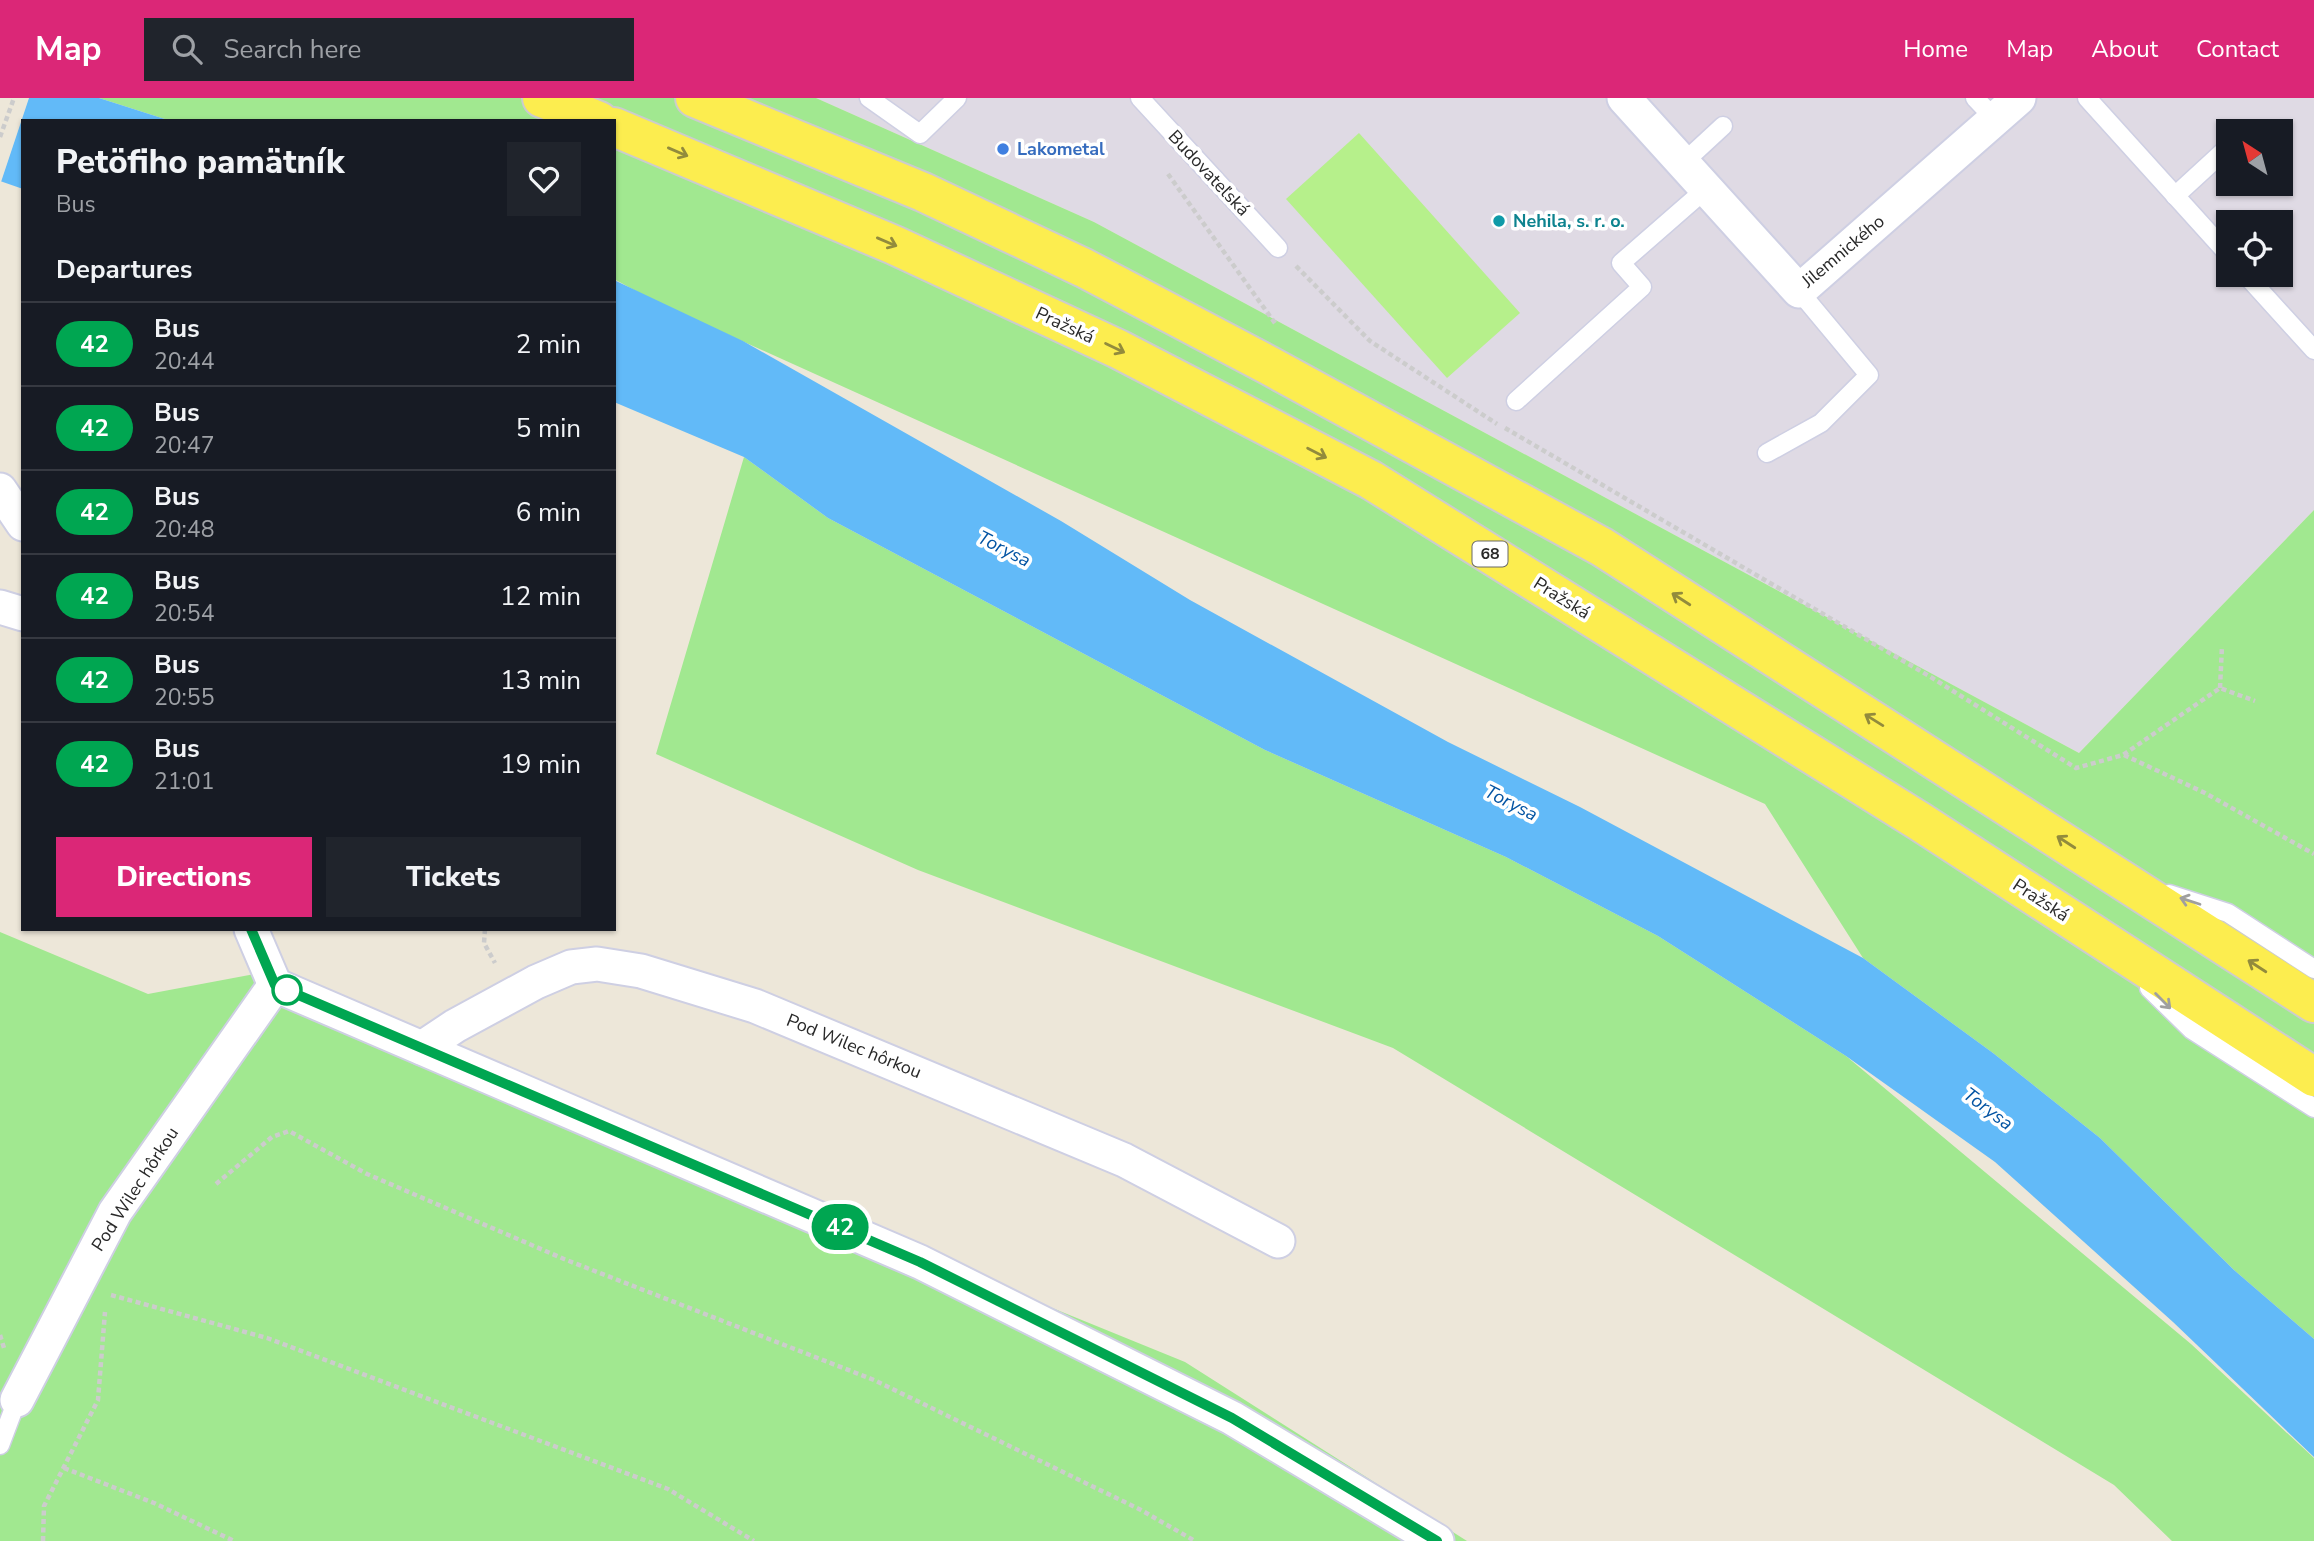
<!DOCTYPE html>
<meta charset="utf-8">
<style>
body{margin:0;font-family:"Nunito Sans",sans-serif;background:#20242c;color:#f1f3f6;height:100vh;display:flex;flex-direction:column;font-size:26px;white-space:nowrap}
*{box-sizing:border-box;margin:0}
p{font-size:23px;color:#9ea1a6}
.icon{flex:none;width:38px;height:38px;fill:none;stroke:currentColor;stroke-width:2;stroke-linecap:round;stroke-linejoin:round}
.map{position:relative;flex:1;overflow:hidden}
.details{position:absolute;left:21px;top:21px;width:595px;height:812px;display:flex;flex-direction:column;background:#171b24;border-radius:0px;box-shadow:0 2px 5px #0004}
.details>*{flex:none}
.badge{padding:0 14px;border-radius:23px;font-size:24px;line-height:46px}
.needle{width:46px;rotate:324deg}
.controls{position:absolute;left:2216px;top:21px;display:grid;gap:14px}
.controls a{display:grid;place-items:center;width:77px;height:77px;border-radius:0px;background:#171b24;box-shadow:0 2px 5px #0004;font-size:35px}
.map>.badge{position:absolute;translate:-50% -50%;box-shadow:0 0 0 4px #fff}
h2{padding:0 35px;font-size:26px;line-height:63px}
.round{display:grid;place-items:center;flex:none;width:74px;height:74px;border-radius:0px;background:#20242c}
.head{display:flex;align-items:center;justify-content:space-between;height:119px;padding:0 35px}
h1{font-size:33px;font-weight:800;line-height:52px}
.primary-button{display:flex;gap:14px;margin-top:auto;padding:14px 35px}
.primary-button a{flex:1;height:80px;border-radius:0px;background:#db2777;color:#fff;font-size:28px;font-weight:800;line-height:80px;text-align:center}
.primary-button a+a{background:#20242c;color:#f1f3f6}
ul{padding:0;list-style:none}
li{display:flex;align-items:center;gap:21px;height:84px;padding:0 35px;border-top:2px solid #363941}
li div{flex:1}
li b{display:block;font-size:26px}
li em{font-style:normal}
li .badge{min-width:77px;font-weight:700;text-align:center}
header{display:flex;align-items:center;gap:42px;box-sizing:border-box;height:98px;padding:0 35px;background:#db2777;color:#fff}
header strong{font-size:33px}
nav{display:flex;gap:38px;margin-inline-start:auto;font-size:24px}
.search{width:490px;height:63px;background:#20242c;display:flex;align-items:center;gap:18px;box-sizing:border-box;padding:0 24px;border-radius:0px;color:#9ea1a6;font-size:26px}
.map>svg:first-child{display:block}
.industrial{fill:#dfdae4;fill-rule:evenodd}
.green{fill:#a1e890}
.pitch{fill:#b6f08b}
.water{fill:#62baf8}
.pier{fill:#ede7d9}
.lines{fill:none;stroke-linecap:round;stroke-linejoin:round}
.lane-casing{stroke:#cecfe3;stroke-width:21}
.street-casing{stroke:#cecfe3;stroke-width:37}
.primary-casing{stroke:#ccc;stroke-width:42}
.path{stroke:#ccc;stroke-width:4.5;stroke-dasharray:5 3.5;stroke-linecap:butt}
.lane{stroke:#fff;stroke-width:18}
.street{stroke:#fff;stroke-width:33}
.primary{stroke:#fced4f;stroke-width:38}
.oneway{stroke:#928b3c}
.oneway2{stroke:#9f9f9f}
.line-casing{stroke:#fff;stroke-width:16}
.line{stroke:#00a651;stroke-width:10}
.shop-dot{fill:#3f7fe0;stroke:#fff;stroke-width:2.5}
.culture-dot{fill:#0f9aa8;stroke:#fff;stroke-width:2.5}
.stop-dot{fill:#fff;stroke:#00a651;stroke-width:3.5}
.labels{text-anchor:middle;dominant-baseline:central;stroke-width:7;stroke-linejoin:round;paint-order:stroke}
.shield{fill:#fff;stroke:#696969;stroke-width:2}
.shield-label{font-size:16px;font-weight:bold;fill:#292929}
.shop-label{font-size:18px;font-weight:bold;fill:#366cbe;stroke:#fff;text-anchor:start}
.street-label{font-size:18px;fill:#292929;stroke:#fff}
.culture-label{font-size:18px;font-weight:bold;fill:#0d838f;stroke:#fff;text-anchor:start}
.water-label{font-size:19px;font-style:italic;fill:#0354a3;stroke:#fff}
</style>
<header>
<strong>Map</strong>
<div class="search"><svg class="icon" aria-label="search" viewBox="0 0 24 24"><circle cx="10" cy="10" r="6"/><path d="M15 15l6 6"/></svg>Search here</div>
<nav><a>Home</a><a>Map</a><a>About</a><a>Contact</a></nav>
</header>
<div class="map">
<svg width="2314" height="1443" viewBox="0 0 2314 1443">
<rect width="100%" height="100%" fill="#ede7d9"/>
<!-- industrial -->
<path class="industrial" d="M816,0H2314V412L2079,655L1094,124ZM2228,33H2280V86H2228ZM2228,124H2280V177H2228Z"/>
<!-- green -->
<g class="green">
<path d="M99,0H816L1094,124L2079,655L2314,412V1241L2234,1172L2100,1040L1993,955L1863,860L1765,706L656,204L614,181V23H171Z"/>
<path d="M744,359L828,420L1265,652L1506,759L1658,838L1846,958L2191,1246L2314,1360V1443H2172L2114,1387L1393,950L918,772L656,656Z"/>
<path d="M0,834L148,896L271,873L647,1045L1185,1264L1467,1443H0Z"/>
</g>
<!-- pitch -->
<path class="pitch" d="M1359,35L1520,215L1447,280L1286,101Z"/>
<!-- water -->
<g class="water">
<path d="M0,0H99L171,23H23V91L0,83Z"/>
<path d="M614,182L743,243L1061,423L1190,502L1448,644L1580,709L1863,860L1993,955L2100,1040L2234,1172L2314,1241V1359L2173,1224L1995,1064L1846,958L1658,838L1506,759L1265,652L828,420L744,359L614,304Z"/>
</g>
<!-- pier -->
<path class="pier" d="M0,0H29L0,87Z"/>
<g class="lines">
<!-- lane casing -->
<g class="lane-casing">
<g id="lane">
<path d="M869,0L920,36L957,0"/>
<path d="M1140,0L1278,150"/>
<path d="M1975,0L1995,21"/>
<path d="M2087,0L2228,156"/>
<path d="M1683,65L1723,28"/>
<path d="M2175,98L2224,53"/>
<path d="M2246,177L2314,252"/>
<path d="M1516,303L1642,189L1621,165L1707,90"/>
<path d="M1767,355L1821,325L1869,277L1799,193"/>
<path d="M2169,796L2228,815L2314,871"/>
<path d="M2149,890L2192,932L2314,1010"/>
<path d="M0,1347L17,1302"/>
</g>
</g>
<!-- street casing -->
<g class="street-casing">
<g id="street">
<path d="M1624,0L1799,193L2019,0"/>
<path d="M0,392L23,426"/>
<path d="M0,509L23,516"/>
<path d="M251,831L275,887L920,1164L1232,1320L1437,1443"/>
<path d="M422,950L455,928L536,884L571,869L597,866L641,873L755,908L1124,1062L1278,1143"/>
<path d="M17,1302L115,1114L275,887"/>
</g>
</g>
<!-- primary casing -->
<g class="primary-casing">
<g id="primary">
<path d="M542,0L599,23"/>
<path d="M695,0L923,94L1084,170L1270,268L1602,449L2314,905"/>
<path d="M614,29L894,147L1118,251L1371,382L1919,723L2314,979"/>
</g>
</g>
<!-- path -->
<g class="path">
<path d="M0,39L14,0"/>
<path d="M1168,76L1277,228"/>
<path d="M1296,168L1370,243L1497,326"/>
<path d="M1505,330L1929,578L2076,670L2123,657L2220,590L2255,603"/>
<path d="M2220,590L2222,548"/>
<path d="M2124,657L2205,695L2314,756"/>
<path d="M485,831L484,845L495,865"/>
<path d="M216,1086L272,1039L289,1033L367,1076L564,1161L874,1282L1141,1412L1195,1443"/>
<path d="M111,1197L267,1240L668,1391L754,1443"/>
<path d="M0,1237L4,1250"/>
<path d="M64,1370L154,1405L234,1443"/>
<path d="M43,1443L44,1408L98,1302L105,1214"/>
</g>
<!-- lane -->
<use href="#lane" class="lane"/>
<!-- street -->
<use href="#street" class="street"/>
<!-- primary -->
<use href="#primary" class="primary"/>
</g>
<!-- one-way arrows -->
<defs><path id="oneway-shaft" d="M-6 0H5M1.5-3L5.5 0L1.5 3" fill="none" stroke-width="1.6" stroke-linecap="round" stroke-linejoin="round" transform="scale(1.75)"/></defs>
<g class="oneway">
<use href="#oneway-shaft" transform="translate(678 54) rotate(23)"/>
<use href="#oneway-shaft" transform="translate(887 144) rotate(23)"/>
<use href="#oneway-shaft" transform="translate(1115 250) rotate(26)"/>
<use href="#oneway-shaft" transform="translate(1317 355) rotate(27)"/>
<use href="#oneway-shaft" transform="translate(1681 501) rotate(-147)"/>
<use href="#oneway-shaft" transform="translate(1874 622) rotate(-148)"/>
<use href="#oneway-shaft" transform="translate(2066 744) rotate(-147)"/>
<use href="#oneway-shaft" transform="translate(2257 868) rotate(-147)"/>
</g>
<g class="oneway2">
<use href="#oneway-shaft" transform="translate(2190 803) rotate(-162)"/>
<use href="#oneway-shaft" transform="translate(2163 903) rotate(45)"/>
</g>
<g class="lines">
<!-- line casing -->
<g class="line-casing">
<path id="line" d="M251,831L275,887L920,1164L1232,1320L1437,1443"/>
</g>
<!-- line -->
<use href="#line" class="line"/>
</g>
<!-- markers -->
<circle class="shop-dot" cx="1003" cy="51" r="7"/>
<circle class="culture-dot" cx="1499" cy="123" r="7"/>
<circle class="stop-dot" cx="287" cy="892" r="14"/>
<g class="labels">
<!-- shield labels -->
<rect class="shield" x="1472.5" y="443.5" width="35" height="25" rx="5"/>
<g class="shield-label">
<text x="1490" y="456">68</text>
</g>
<!-- shop labels -->
<g class="shop-label">
<text x="1017" y="51">Lakometal</text>
</g>
<!-- street labels -->
<g class="street-label">
<text transform="translate(1209 75) rotate(47)">Budovateľská</text>
<text transform="translate(1843 153) rotate(-40)">Jilemnického</text>
<text transform="translate(1065 227) rotate(25)">Pražská</text>
<text transform="translate(1562 500) rotate(32)">Pražská</text>
<text transform="translate(2041 802) rotate(33)">Pražská</text>
<text transform="translate(854 948) rotate(22)">Pod Wilec hôrkou</text>
<text transform="translate(135 1091) rotate(-57)">Pod Wilec hôrkou</text>
</g>
<!-- culture labels -->
<g class="culture-label">
<text x="1513" y="123">Nehila, s. r. o.</text>
</g>
<!-- water labels -->
<g class="water-label">
<text transform="translate(1004 451) rotate(27)">Torysa</text>
<text transform="translate(1511 705) rotate(27)">Torysa</text>
<text transform="translate(1988 1011) rotate(37)">Torysa</text>
</g>
</g>
</svg>
<div class="controls">
<a><svg class="needle" viewBox="-14 -14 28 28"><path d="M0-13l5 13h-10z" fill="#e53935"/><path d="M0 13l5-13h-10z" fill="#9ea1a6"/></svg></a>
<a><svg class="icon" aria-label="locate" viewBox="0 0 24 24"><circle cx="12" cy="12" r="6"/><path d="M12 2v4M12 18v4M2 12h4M18 12h4"/></svg></a>
</div>
<b class="badge" style="left:840px;top:1129px;background:#00a651;color:#fff">42</b>
<section class="details">
<div class="head"><div><h1>Petöfiho pamätník</h1><p>Bus</p></div><a class="round"><svg class="icon" aria-label="heart" viewBox="0 0 24 24"><path d="M12 20l-8-8c-3-5 5-10 8-4 3-6 11-1 8 4z"/></svg></a></div>
<h2>Departures</h2>
<ul>
<li><span class="badge" style="background:#00a651;color:#fff">42</span><div><b>Bus</b><p>20:44</p></div><em>2 min</em></li>
<li><span class="badge" style="background:#00a651;color:#fff">42</span><div><b>Bus</b><p>20:47</p></div><em>5 min</em></li>
<li><span class="badge" style="background:#00a651;color:#fff">42</span><div><b>Bus</b><p>20:48</p></div><em>6 min</em></li>
<li><span class="badge" style="background:#00a651;color:#fff">42</span><div><b>Bus</b><p>20:54</p></div><em>12 min</em></li>
<li><span class="badge" style="background:#00a651;color:#fff">42</span><div><b>Bus</b><p>20:55</p></div><em>13 min</em></li>
<li><span class="badge" style="background:#00a651;color:#fff">42</span><div><b>Bus</b><p>21:01</p></div><em>19 min</em></li>
</ul>
<div class="primary-button"><a>Directions</a><a>Tickets</a></div>
</section>
</div>
